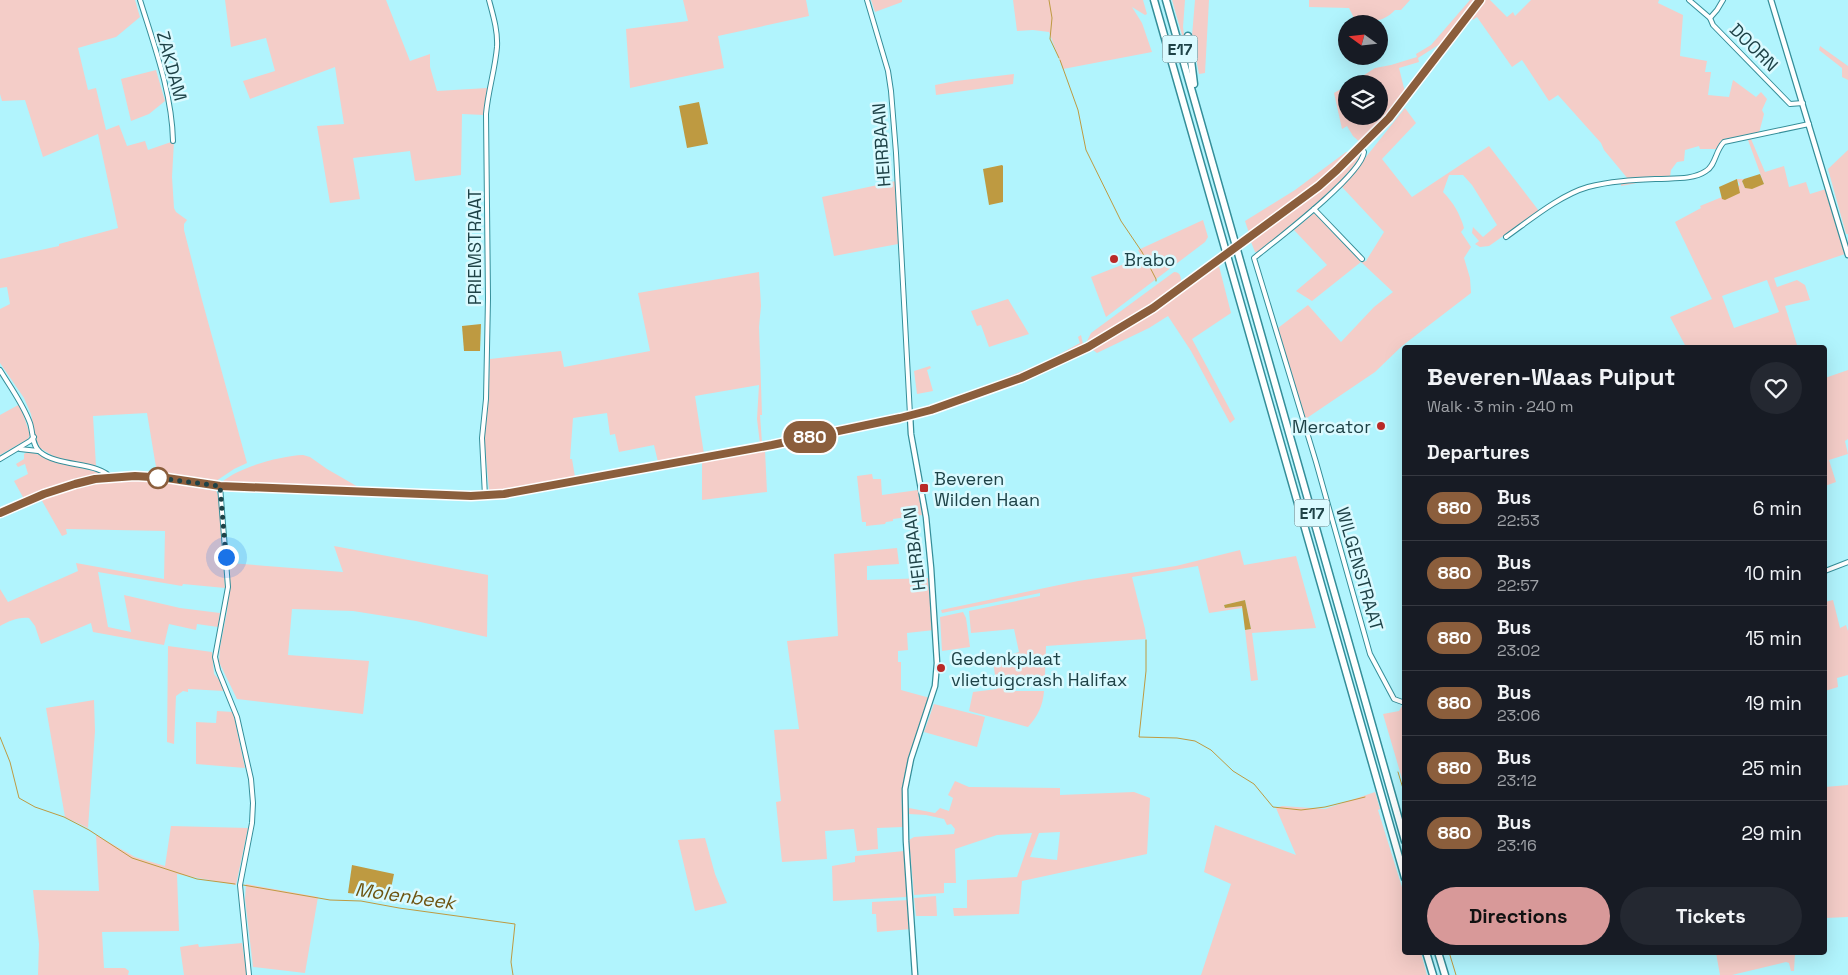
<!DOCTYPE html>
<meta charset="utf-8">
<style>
body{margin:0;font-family:"Space Grotesk",sans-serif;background:#242831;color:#f1f3f6;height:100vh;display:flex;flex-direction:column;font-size:19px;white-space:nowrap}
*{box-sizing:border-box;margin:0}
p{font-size:16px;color:#9ea1a6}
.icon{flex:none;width:28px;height:28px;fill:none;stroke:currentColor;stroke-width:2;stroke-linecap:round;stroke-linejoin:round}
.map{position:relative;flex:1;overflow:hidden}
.details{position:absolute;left:1402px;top:345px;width:425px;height:610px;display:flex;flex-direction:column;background:#171b24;border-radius:5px;box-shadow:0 5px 20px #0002}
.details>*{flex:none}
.badge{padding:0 10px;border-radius:16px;font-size:18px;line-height:32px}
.needle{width:32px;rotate:285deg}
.buttons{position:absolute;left:1338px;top:15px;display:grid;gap:10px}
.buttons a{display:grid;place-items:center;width:50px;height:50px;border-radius:50%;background:#171b24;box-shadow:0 5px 20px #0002;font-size:25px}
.you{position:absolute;width:25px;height:25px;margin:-12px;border:4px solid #fff;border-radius:50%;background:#1a73e8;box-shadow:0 0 0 8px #1a73e833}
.map>.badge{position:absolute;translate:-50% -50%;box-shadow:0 0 0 2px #fff}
h2{padding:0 25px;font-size:19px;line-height:45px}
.round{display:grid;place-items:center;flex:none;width:52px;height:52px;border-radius:26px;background:#242831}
.headline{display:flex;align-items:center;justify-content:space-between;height:85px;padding:0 25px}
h1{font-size:24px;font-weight:800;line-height:38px}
.button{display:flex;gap:10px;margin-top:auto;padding:10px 25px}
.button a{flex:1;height:58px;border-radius:30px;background:#d89999;color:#111;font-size:20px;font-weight:800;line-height:58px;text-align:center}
.button a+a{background:#242831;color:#f1f3f6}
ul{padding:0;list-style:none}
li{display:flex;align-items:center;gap:15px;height:65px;padding:0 25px;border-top:1px solid #363941}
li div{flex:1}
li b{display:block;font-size:19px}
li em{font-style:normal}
li .badge{min-width:55px;font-weight:700;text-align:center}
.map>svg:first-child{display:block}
.green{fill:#f4cdc8;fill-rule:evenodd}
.water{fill:#be9a41}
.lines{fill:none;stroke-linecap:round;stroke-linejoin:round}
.stream{stroke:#be9a41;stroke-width:1}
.minor-casing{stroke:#358e99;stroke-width:6}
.tertiary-casing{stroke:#358e99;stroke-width:7}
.motorway-casing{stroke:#358e99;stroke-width:9}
.minor{stroke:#fff;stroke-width:4}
.tertiary{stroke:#fff;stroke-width:4.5}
.motorway{stroke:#fff;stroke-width:6}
.tertiary-bridge-casing{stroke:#358e99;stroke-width:7;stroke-linecap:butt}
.tertiary-bridge{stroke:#fff;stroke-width:4.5}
.line-casing{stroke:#fff;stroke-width:11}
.line{stroke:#8b5e3c;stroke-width:8}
.walk{stroke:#1e4247;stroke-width:5;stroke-dasharray:0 9}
.poi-dot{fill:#b92a28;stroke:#dafaff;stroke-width:2}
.stop-dot{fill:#fff;stroke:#8b5e3c;stroke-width:2.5}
.labels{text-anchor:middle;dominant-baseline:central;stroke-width:5;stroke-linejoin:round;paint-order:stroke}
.shield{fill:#dafaff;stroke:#56797e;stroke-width:1}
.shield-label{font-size:16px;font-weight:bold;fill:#1e4247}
.street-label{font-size:18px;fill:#1e4247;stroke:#dafaff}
.poi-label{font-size:18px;fill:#1e4247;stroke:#dafaff;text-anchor:start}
.water-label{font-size:19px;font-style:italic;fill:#6d5411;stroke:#dafaff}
</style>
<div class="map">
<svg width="1848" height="975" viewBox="0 0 1848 975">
<rect width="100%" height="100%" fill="#b1f4fd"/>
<!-- green -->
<g class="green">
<path d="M0,0H135L140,17L116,37L78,48L88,90L96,88L106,130L119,125L127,146L145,141L148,150L174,141L172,177L174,208L176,212L187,220L184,224V230L202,300L247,463L234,469L216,481L157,473L147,413L93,416L96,466L58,459L40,448L36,439L31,414L24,398L0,363V309L10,304L7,287L0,288V259L59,246V244L118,228L98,134L43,157L25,100L2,101L0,94Z"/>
<path d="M225,0H386L410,61L430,54V67L437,91L487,88L484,115L462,114L461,175L415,181L410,151L353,158L360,199L330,203L317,126L344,124L335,67L250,99L243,81L275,71L266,38L231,47Z"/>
<path d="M683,0H806L809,16L718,36L724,68L630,88L626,29L688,21Z"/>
<path d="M871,0H902V2L875,12Z"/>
<path d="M1013,0H1143L1147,14L1145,15L1132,7L1142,23L1152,52L1063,69L1049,32L1033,30L1017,31Z"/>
<path d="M1172,0H1185L1183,27L1186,49Z"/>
<path d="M1195,0H1209L1205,73L1199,74L1192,36Z"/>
<path d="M1309,0H1410L1401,10H1395C1383,23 1371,22 1354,18L1349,8L1309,7Z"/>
<path d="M1470,0H1477L1440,44L1418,58L1419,62L1399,68L1405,92L1361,143L1353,136L1347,126L1342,129L1334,93L1346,86V116H1379V84H1350L1375,68L1391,65L1417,57L1416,54L1431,45Z"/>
<path d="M1485,0H1490L1507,17L1513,12L1515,16L1531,0H1659L1658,3L1683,15L1680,56L1707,61L1705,72H1711L1708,95L1729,97L1733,80L1756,97L1761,92L1767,99L1762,110L1764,114L1759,133L1725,139L1721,141L1716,149H1700L1699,146L1685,150L1684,161L1677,162L1671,170L1670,177L1621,186V180L1628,179L1604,150L1601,143L1558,95L1549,101L1522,60L1512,67L1477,17L1473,20L1471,17Z"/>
<path d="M1820,46L1848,66V80L1842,77V68L1819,50Z"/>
<path d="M156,70L165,101L149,114L131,121L121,79Z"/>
<path d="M1014,74L1013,84L936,95L935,85L956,81Z"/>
<path d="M1405,108L1416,123L1382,159L1412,197L1489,146L1539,211L1489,246L1480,247L1475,244L1479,241L1472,233L1473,227L1483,237L1497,225L1472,185L1463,175H1449L1443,192C1453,202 1460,214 1464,228L1461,232L1471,247L1464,258L1470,278L1471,293L1402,346L1375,372L1304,420L1278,328L1308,305L1341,342L1374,307L1393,292L1361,262L1312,301L1296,291L1327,265L1294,230L1314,213L1361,262L1366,261L1384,232L1342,187Z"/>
<path d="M1751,139L1765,172L1784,166L1789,187L1806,182L1810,194L1826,189L1845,254L1774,278L1777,287L1797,280L1805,285L1810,300L1785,306L1797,345L1790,348L1686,347L1670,317L1712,299L1675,222L1701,208L1700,206L1722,197V199L1740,185L1737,179H1744L1742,181L1745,188L1764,184L1748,140ZM1767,280L1779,312L1734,328L1722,296Z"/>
<path d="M1848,150V234H1846L1828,169Z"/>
<path d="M1346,152L1351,153L1300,197L1249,233L1245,221L1295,190Z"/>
<path d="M1362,153C1351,182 1284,231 1258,252H1255L1251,242L1319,190Z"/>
<path d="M896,181L898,244L834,256L822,197Z"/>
<path d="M1203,220L1208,237L1205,242L1106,317L1091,277L1142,257L1138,250Z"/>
<path d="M1219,266L1231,313L1192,339L1235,419L1230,423L1191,351L1168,316L1149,328L1097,353L1093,350L1095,347L1132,325Z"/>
<path d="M759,272L761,306L759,327L762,415H760L762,443L760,444L757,419L759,385L695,396L704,454L658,462L654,445L619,452L615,434L610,435L607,413L573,418L570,459H572L575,477L492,492L489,490L484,435L488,404L490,359L561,351L564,367L650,351L638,293Z"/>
<path d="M1174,272C1181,272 1181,278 1181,283L1123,324L1091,343L1087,341L1091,333Z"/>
<path d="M1008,299L1029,334L989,347L981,325L977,326L971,311Z"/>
<path d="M1081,335L1083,344L1078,349L1026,373L978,391L977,389L1045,362L1080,343L1078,337Z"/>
<path d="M930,366L931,368L927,370L933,391L917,394L914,371Z"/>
<path d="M1848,370V439L1845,441L1848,454L1829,460L1836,482L1825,486V378Z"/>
<path d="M20,404L30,435L28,439L0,455V415Z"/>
<path d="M765,450L767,492L702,500V461Z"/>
<path d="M29,451L60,463L102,473L103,475L65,484L24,499L14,481L28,474L25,464L18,467L16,464L24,459V454Z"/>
<path d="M303,455L310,457L327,469L360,488L222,482C239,467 280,456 303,455Z"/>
<path d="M872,474L873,479H881L882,495L918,490L922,515L893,519V521L886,522L885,524L866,526V522H862L857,476Z"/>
<path d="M129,480L166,482L216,491L219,496L225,588L183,584L182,586L98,572L108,627L131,632L124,595L180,608L220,613L218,627L197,624L196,630L169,624L164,645L93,632L91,623L41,644L35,626L29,618C17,617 10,621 0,626V589L8,602L78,571L76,563L164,579L165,531L66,529L67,534L62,536L41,499L92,483Z"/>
<path d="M334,546L488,575L487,637L416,621L353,611L292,609L288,655L369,661L363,714L237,699L219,662L220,647L227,611L230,563L343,572Z"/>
<path d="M897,548L899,564L867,566V580L928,578L934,630L907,633L908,650L898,651V662H901V690L930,698C918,729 904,762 902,796C901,806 903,817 903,827L877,828L878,849L857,851L854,829L825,831L827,859L782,862L776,802L781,801L774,730L799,729L787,641L838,636L834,554Z"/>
<path d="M1240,550L1244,565L1296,556L1316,628L1252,633L1258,680L1251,681L1245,630L1251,629L1245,600L1224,605L1225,608L1242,606V608L1209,613L1198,566L1132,577L1145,629L1146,639L1046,646L1045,676H1005L1004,691H1044C1043,705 1038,716 1028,727L969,711L973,692L997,689L993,661L1019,652L1014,629L971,633L969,611L1040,596V593L942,613L941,610L1078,581L1176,566Z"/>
<path d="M1833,600L1840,628L1846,625L1848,631V675L1837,678L1838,687L1825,691V602Z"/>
<path d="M963,612L966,618L970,647L942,651L940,617Z"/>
<path d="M168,646L212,652L214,674L220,681L224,691L188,689V692L183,691L176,696L174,744L167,742Z"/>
<path d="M94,700L95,731L88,828L65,817L46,708Z"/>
<path d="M934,704L985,717L977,747L924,732Z"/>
<path d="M1405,705V789L1383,714L1399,711L1402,706Z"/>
<path d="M217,711L233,712L245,768L196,764V722L216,723Z"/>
<path d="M955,781L969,787L1060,788V795L1134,792L1150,798L1147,854L1022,881L1019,914L954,916L953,908H967V880L1017,877L1032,833L997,835L955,849L956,883H944V893L914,895L909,840L914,837L954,834L955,829L951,824L947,825L944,819L926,815L909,814V808L935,813L940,808L949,811L953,798L948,795ZM1060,832L1057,860L1030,857L1039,833Z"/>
<path d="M1848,785V917L1825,918V787Z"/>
<path d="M1375,792L1380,809L1378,810L1405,897V952L1421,953L1427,975H1201L1231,884L1204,872L1215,825L1296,855L1276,808L1282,806L1325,809Z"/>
<path d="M171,826L248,828L236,885L177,874L179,931L102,932L104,968H125L129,971L128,975H38L39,944L33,890L99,891L96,835L135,857L165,866Z"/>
<path d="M705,838L715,874L727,903L695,911L678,840Z"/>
<path d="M904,851L908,895L906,897L833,901L832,866L855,862V856Z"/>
<path d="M246,884L318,897L305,973L253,967L245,899Z"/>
<path d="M936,896L937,916H916L914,898Z"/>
<path d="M909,900L911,929L877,932L876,914H872V902Z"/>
<path d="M242,943L247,975H184L180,947L198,944L199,947Z"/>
<path d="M1716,953H1795L1794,971H1791L1789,963L1786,962L1732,975H1720Z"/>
</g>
<!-- water -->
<g class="water">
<path d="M699,102L708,144L687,148L679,106Z"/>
<path d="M1002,165L1003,166V202L989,205L983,169Z"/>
<path d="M1760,174L1764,184L1752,189L1745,188L1742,181L1744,179Z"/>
<path d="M1737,179L1740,193L1725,200L1722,199L1719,187Z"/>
<path d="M481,324L480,351H464L462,326Z"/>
<path d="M1245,600L1251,629L1245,630L1242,606L1225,608L1224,605Z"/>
<path d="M352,865L394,874L389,898L348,893Z"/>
</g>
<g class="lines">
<!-- stream -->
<g class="stream">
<path d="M1049,0L1052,18L1050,39L1059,58"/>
<path d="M1060,60L1078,110L1086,150L1121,221L1142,252L1156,279V281"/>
<path d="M1146,640V671L1139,737L1177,738L1195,741L1211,750L1233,771L1254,784L1273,807L1301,810L1325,807L1365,797"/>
<path d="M0,737L10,762L19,798L35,807L64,817L89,830L132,858L197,879L235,884"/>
<path d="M1398,772L1405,795"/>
<path d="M243,885L330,900L361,901L399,908L515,924L511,962L513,975"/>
<path d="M1449,952L1456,975"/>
</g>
<!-- minor casing -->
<g class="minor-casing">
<g id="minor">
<path d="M140,0C154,45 172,93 173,141"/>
<path d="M867,0L888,71L891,91L896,153L910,415"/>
<path d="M1689,0L1710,18L1713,25L1790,104L1803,103"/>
<path d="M1710,18L1717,10L1723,0"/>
<path d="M1361,147L1364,152C1362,175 1275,241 1254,258L1316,462L1370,654L1394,699L1405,703"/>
<path d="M1314,209L1362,259"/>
<path d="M1506,237C1530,220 1560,195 1588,187C1610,181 1635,180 1657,179C1673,178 1693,180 1706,171C1716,165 1715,151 1724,142L1809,124"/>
<path d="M0,370C11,388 23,404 30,423C33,432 32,446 40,452C58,467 100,462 111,478"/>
<path d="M20,449L38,451"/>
<path d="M0,459L30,441L34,437"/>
<path d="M220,486L228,587L215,657L218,670L237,717L251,779L253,803L252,823L240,885L249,975"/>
<path d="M485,496L482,438L486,399L488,298L486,114C488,91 495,70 497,47C498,31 493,15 489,0"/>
<path d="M1825,571L1848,562"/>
</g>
</g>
<!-- tertiary casing -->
<g class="tertiary-casing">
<g id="tertiary">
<path d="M1771,0L1848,255"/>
<path d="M1256,232L1319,187L1361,147L1389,119L1407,96L1480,0"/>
<path d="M910,415L911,434L926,517L931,568L937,663L935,686L911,759L905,789L906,841L915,975"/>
<path d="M0,513L44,495L75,484L95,479L135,476L167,478L220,486L471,496L504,494C573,481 642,468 712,456C828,435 946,413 1054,364C1105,341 1150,310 1195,277"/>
</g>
</g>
<!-- motorway casing -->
<g class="motorway-casing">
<g id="motorway">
<path d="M1154,0L1405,878"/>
<path d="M1166,0L1405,841"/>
<path d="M1188,36L1194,84"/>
<path d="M1426,952L1433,975"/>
<path d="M1438,952L1445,975"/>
</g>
</g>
<!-- minor -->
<use href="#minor" class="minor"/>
<!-- tertiary -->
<use href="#tertiary" class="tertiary"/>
<!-- motorway -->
<use href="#motorway" class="motorway"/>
<!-- tertiary-bridge casing -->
<g class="tertiary-bridge-casing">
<path id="tertiary-bridge" d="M1195,277L1256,232"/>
</g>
<!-- tertiary-bridge -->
<use href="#tertiary-bridge" class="tertiary-bridge"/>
</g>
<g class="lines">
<!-- line casing -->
<g class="line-casing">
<path id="line" d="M0,513L44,494L75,484L95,479L135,476L167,478L220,486L471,496L504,494L772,445L900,418L931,410L1021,378L1088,347L1153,308L1319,186L1337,170L1389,118L1480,0"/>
</g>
<!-- line -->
<use href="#line" class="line"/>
<!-- walk -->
<path class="walk" d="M158,478L151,477L220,486L226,557"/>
</g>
<!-- markers -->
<g class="poi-dot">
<circle cx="1114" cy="259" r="5"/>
<circle cx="1381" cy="426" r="5"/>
<rect x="919" y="483" width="10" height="10" rx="2.5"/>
<circle cx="941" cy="668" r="5"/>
</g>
<circle class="stop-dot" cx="158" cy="478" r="10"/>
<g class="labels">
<!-- shield labels -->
<g class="shield">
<rect x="1162.5" y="35.5" width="35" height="27" rx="4"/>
<rect x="1294.5" y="499.5" width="35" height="27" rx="4"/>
</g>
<g class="shield-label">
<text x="1180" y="49">E17</text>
<text x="1312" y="513">E17</text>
</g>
<!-- street labels -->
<g class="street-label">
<text transform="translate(1754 47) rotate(45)">DOORN</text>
<text transform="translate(172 66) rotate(75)">ZAKDAM</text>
<text transform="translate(881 145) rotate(-94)">HEIRBAAN</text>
<text transform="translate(474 247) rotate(-90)">PRIEMSTRAAT</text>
<text transform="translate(914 549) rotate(-97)">HEIRBAAN</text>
<text transform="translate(1360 569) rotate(74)">WILGENSTRAAT</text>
</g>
<!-- poi labels -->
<g class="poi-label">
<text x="1124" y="259">Brabo</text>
<text x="1371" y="426" text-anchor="end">Mercator</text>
<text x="934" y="478">Beveren<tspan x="934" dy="21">Wilden Haan</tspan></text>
<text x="951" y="658">Gedenkplaat<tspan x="951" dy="21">vlietuigcrash Halifax</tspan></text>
</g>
<!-- water labels -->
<g class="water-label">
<text transform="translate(405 896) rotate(8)">Molenbeek</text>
</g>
</g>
</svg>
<div class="buttons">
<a><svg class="needle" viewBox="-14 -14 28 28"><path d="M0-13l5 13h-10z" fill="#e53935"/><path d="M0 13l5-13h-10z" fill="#9ea1a6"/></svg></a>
<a><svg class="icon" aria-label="layers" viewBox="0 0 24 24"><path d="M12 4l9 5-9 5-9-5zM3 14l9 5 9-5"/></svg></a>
</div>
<div class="you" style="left:226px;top:557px"></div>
<b class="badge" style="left:810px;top:437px;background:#8b5e3c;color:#fff">880</b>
<section class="details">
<div class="headline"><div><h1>Beveren-Waas Puiput</h1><p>Walk · 3 min · 240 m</p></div><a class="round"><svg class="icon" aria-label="heart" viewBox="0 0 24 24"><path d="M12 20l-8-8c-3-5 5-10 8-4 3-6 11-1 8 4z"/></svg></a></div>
<h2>Departures</h2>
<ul>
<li><span class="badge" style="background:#8b5e3c;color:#fff">880</span><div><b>Bus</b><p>22:53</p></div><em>6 min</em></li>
<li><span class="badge" style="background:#8b5e3c;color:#fff">880</span><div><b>Bus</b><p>22:57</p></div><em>10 min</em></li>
<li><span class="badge" style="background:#8b5e3c;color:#fff">880</span><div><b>Bus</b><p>23:02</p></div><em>15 min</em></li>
<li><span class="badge" style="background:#8b5e3c;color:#fff">880</span><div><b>Bus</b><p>23:06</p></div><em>19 min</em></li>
<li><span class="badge" style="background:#8b5e3c;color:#fff">880</span><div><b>Bus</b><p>23:12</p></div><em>25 min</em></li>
<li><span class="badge" style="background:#8b5e3c;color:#fff">880</span><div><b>Bus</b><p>23:16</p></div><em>29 min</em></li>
</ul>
<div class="button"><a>Directions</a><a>Tickets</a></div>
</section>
</div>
